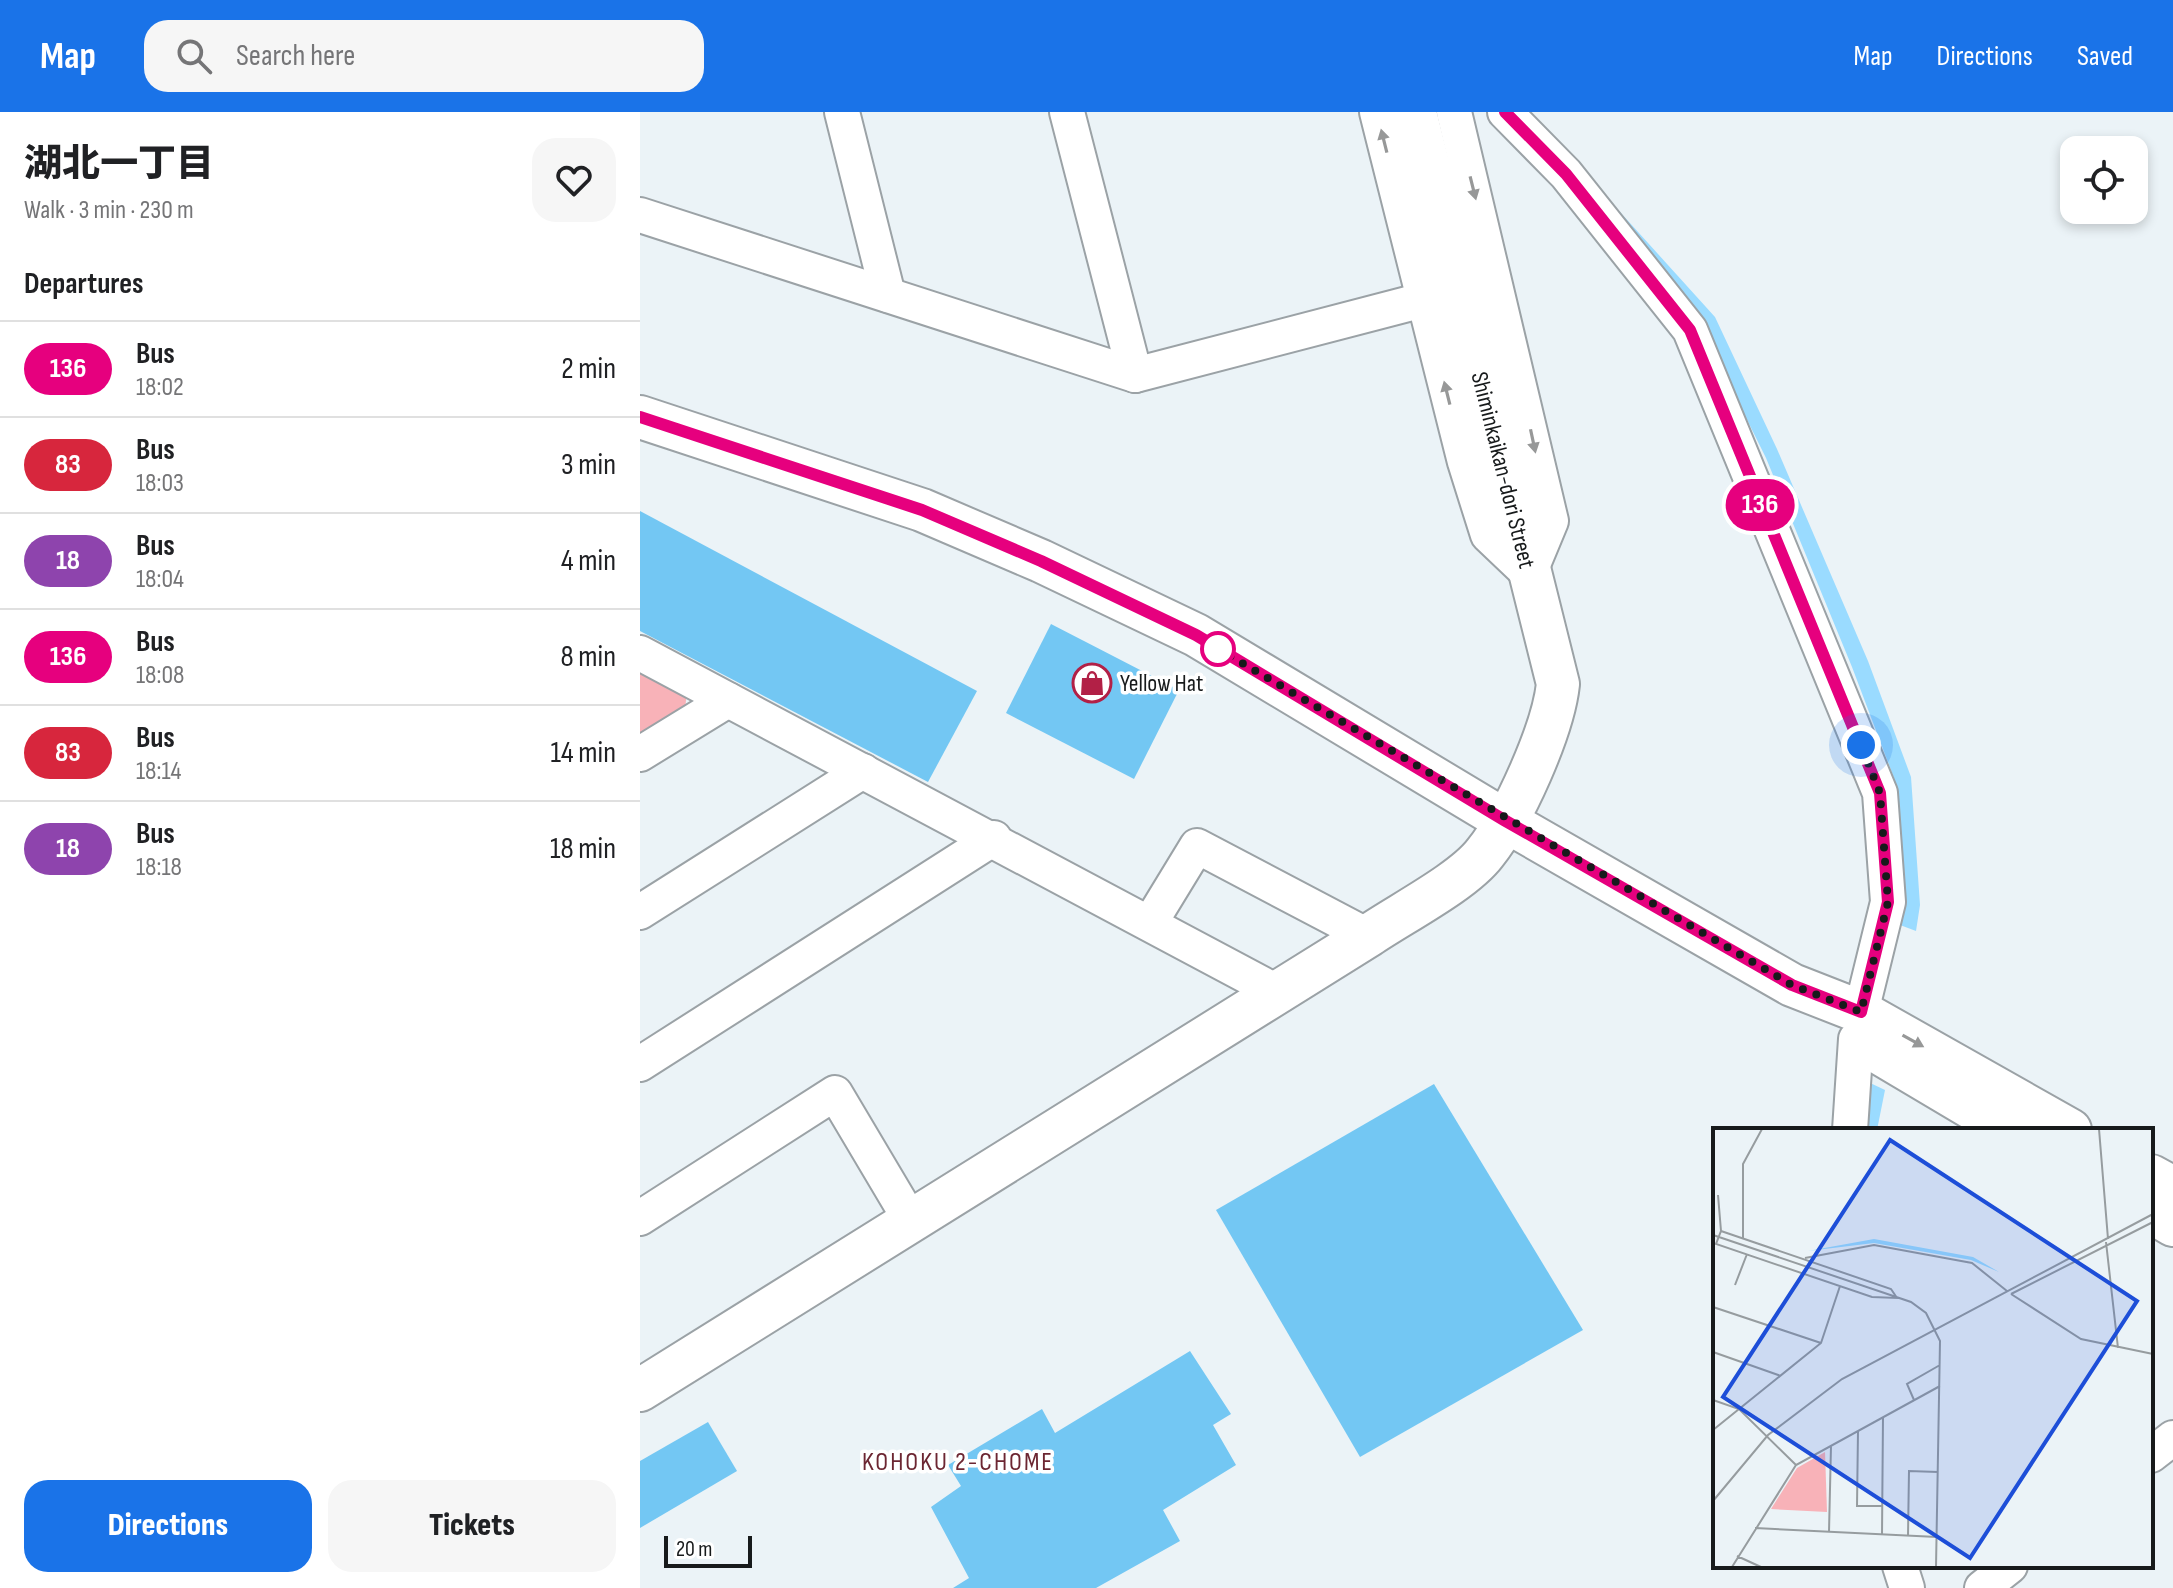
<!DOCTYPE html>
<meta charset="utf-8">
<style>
body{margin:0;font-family:"Sofia Sans Condensed","Noto Sans JP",sans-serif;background:#f6f6f6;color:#202124;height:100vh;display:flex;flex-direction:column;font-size:30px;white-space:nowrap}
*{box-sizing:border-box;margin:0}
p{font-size:26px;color:#757577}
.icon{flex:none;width:44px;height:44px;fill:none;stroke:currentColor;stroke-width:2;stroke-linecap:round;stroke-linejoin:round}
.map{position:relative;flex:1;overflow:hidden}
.details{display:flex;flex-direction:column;background:#fff;width:640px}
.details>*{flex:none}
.badge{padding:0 16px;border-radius:26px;font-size:28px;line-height:52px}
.controls{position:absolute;left:1420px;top:24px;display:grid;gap:16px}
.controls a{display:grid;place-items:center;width:88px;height:88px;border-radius:16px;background:#fff;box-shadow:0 4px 12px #0003;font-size:40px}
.scale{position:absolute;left:24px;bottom:20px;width:88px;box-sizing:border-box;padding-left:8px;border:4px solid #171a1b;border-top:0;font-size:22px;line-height:28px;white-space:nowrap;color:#171a1b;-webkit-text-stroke:6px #fff;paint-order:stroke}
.you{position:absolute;width:40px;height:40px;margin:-20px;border:6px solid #fff;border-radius:50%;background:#1a73e8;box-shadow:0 0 0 12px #1a73e833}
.map>.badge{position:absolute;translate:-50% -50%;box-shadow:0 0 0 4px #fff}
h2{padding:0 24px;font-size:30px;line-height:72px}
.round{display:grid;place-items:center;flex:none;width:84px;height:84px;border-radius:24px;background:#f6f6f6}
.head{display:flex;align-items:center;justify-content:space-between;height:136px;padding:0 24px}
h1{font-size:38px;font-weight:800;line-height:60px}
.button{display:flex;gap:16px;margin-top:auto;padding:16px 24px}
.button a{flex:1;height:92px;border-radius:24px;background:#1a73e8;color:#fff;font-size:32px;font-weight:800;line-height:92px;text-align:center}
.button a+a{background:#f6f6f6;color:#202124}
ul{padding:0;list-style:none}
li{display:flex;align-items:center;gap:24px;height:96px;padding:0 24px;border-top:2px solid #e0e0e0}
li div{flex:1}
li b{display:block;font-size:30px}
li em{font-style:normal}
li .badge{min-width:88px;font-weight:700;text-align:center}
header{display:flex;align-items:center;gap:48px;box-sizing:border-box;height:112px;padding:0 40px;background:#1a73e8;color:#fff}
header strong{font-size:38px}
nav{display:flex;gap:44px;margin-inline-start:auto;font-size:28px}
.search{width:560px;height:72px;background:#f6f6f6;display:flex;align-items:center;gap:20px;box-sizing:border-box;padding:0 28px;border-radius:24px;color:#757577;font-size:30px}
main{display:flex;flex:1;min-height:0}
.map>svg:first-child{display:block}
.green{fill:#f8b2b8}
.water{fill:#9adbff}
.building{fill:#73c7f3}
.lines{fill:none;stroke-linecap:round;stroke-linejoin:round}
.minor-casing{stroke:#9ba2a6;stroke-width:38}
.tertiary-casing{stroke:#9ba2a6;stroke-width:46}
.minor{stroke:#fff;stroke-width:34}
.tertiary{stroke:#fff;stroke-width:42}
.oneway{fill:#979898}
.line-casing{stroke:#fff;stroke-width:18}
.line{stroke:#e6007e;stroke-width:12}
.walk{stroke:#171a1b;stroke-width:8;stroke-dasharray:0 14.4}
.stop-dot{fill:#fff;stroke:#e6007e;stroke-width:4}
.labels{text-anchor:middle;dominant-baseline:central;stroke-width:7;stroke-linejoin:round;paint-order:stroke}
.street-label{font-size:24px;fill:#171a1b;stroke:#fff}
.poi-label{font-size:24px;fill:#171a1b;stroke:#fff;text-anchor:start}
.neighbourhood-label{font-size:26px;letter-spacing:2px;fill:#6c2632;stroke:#fff}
.inset-road{fill:none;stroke:#969c9f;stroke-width:2}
.view{fill:#1d4ed8;fill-opacity:0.15;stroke:#1d4ed8;stroke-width:4}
.inset-edge{fill:none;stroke:#171a1b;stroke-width:4}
</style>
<header>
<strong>Map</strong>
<div class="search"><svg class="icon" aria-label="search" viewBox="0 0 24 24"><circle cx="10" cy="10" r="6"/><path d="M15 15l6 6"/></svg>Search here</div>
<nav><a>Map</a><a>Directions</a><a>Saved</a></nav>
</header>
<main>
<section class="details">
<div class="head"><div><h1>湖北一丁目</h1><p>Walk · 3 min · 230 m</p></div><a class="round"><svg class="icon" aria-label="heart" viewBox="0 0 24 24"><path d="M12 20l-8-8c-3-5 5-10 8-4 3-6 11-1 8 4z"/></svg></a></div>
<h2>Departures</h2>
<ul>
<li><span class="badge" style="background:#e6007e;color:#fff">136</span><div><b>Bus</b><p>18:02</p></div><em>2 min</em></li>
<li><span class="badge" style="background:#d7263d;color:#fff">83</span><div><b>Bus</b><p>18:03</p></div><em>3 min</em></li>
<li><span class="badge" style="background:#8e44ad;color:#fff">18</span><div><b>Bus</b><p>18:04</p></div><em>4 min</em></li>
<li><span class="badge" style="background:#e6007e;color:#fff">136</span><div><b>Bus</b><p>18:08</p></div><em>8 min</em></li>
<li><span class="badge" style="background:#d7263d;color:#fff">83</span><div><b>Bus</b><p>18:14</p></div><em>14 min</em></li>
<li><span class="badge" style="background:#8e44ad;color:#fff">18</span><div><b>Bus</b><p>18:18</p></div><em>18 min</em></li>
</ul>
<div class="button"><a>Directions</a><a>Tickets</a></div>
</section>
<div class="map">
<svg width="1533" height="1476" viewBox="0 0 1533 1476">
<rect width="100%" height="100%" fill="#ebf3f7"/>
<!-- green -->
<path class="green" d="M0,554L47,579L45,598L0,625Z"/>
<!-- water -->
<g class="water">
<path d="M951,68L1075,205L1137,337L1228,549L1271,665L1280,793L1276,819L1260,813L1262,790L1254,666L1212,555L1126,346L1060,213Z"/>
<path d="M1226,969L1245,978L1237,1018H1219Z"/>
</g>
<!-- building -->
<g class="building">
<path d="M0,399L337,579L288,670L0,519Z"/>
<path d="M411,512L539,578L494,667L366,601Z"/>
<path d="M794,972L943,1218L720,1345L576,1098Z"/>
<path d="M550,1239L591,1302L573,1313L596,1353L523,1398L540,1429L456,1476H313L329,1466L291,1395L321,1374L308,1353L402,1297L415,1321Z"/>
<path d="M68,1310L97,1359L0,1416V1349Z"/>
</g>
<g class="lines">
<!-- minor casing -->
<g class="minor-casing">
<g id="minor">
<path d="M202,0L248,183"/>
<path d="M427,0L495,263"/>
<path d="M737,0L825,350L848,423L889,462L911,409L814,0"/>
<path d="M865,0L926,62L1050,218L1240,681L1248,790L1221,900"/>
<path d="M0,103L495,263L783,188"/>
<path d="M0,541L637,880"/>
<path d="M0,642L88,588"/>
<path d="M0,800L223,659"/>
<path d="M510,811L557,734L728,824"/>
<path d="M0,952L354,726"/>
<path d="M1210,1018L1216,927"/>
<path d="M0,1106L195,981L271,1109"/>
<path d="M1511,1343L1533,1326"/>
<path d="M1260,1454L1267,1476"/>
<path d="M1342,1476L1370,1454"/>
</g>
</g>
<!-- tertiary casing -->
<g class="tertiary-casing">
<g id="tertiary">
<path d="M0,305L282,398L401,449L556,523L864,708L1152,873L1221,900L1430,1018"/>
<path d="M1231,936L1369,1018"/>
<path d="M1511,1064L1533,1076"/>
<path d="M1511,1100L1533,1113"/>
<path d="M0,1278L728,824C760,802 823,770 845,741C874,705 913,618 918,572L775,0"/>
</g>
</g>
<!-- minor -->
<use href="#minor" class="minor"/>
<!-- tertiary -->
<use href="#tertiary" class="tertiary"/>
</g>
<!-- one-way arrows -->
<defs><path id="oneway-solid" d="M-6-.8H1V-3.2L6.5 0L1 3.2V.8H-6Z" transform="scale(2)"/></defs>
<g class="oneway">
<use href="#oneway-solid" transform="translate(744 29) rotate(-104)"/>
<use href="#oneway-solid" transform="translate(833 76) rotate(76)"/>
<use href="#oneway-solid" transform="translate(807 281) rotate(-104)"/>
<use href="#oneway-solid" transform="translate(893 329) rotate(78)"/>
<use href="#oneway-solid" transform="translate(1273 929) rotate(29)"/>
</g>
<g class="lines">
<!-- line casing -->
<g class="line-casing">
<path id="line" d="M0,305L282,398L401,449L556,523L864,708L1152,873L1221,900L1248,790L1240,681L1050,218L926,62L865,0"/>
</g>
<!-- line -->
<use href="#line" class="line"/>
<!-- walk -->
<path class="walk" d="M578,537L1152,873L1221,900L1248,790L1240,681L1221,633"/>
</g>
<!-- icons -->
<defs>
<g id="shop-ring" transform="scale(2)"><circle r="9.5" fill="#fff" stroke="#b22046" stroke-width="1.5"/><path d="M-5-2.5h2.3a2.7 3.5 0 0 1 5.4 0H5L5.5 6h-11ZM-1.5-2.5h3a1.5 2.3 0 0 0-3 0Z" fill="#b22046"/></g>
</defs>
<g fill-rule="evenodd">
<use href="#shop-ring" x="452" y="571"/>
</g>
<!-- markers -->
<circle class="stop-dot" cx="578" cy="537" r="16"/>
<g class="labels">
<!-- street labels -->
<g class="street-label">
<text transform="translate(863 358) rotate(76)">Shiminkaikan-dori Street</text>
</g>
<!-- poi labels -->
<g class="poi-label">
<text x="480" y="571">Yellow Hat</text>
</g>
<!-- neighbourhood labels -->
<g class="neighbourhood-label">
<text x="318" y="1350">KOHOKU 2-CHOME</text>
</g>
</g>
<!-- overview -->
<g transform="translate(1073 1016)">
<rect width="440" height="440" fill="#ebf3f7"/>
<path d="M112,324L114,384L58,381L84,340Z" fill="#f8b2b8"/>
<path d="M161,111L260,129L286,144L258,132L161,115L95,123Z" fill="#9adbff"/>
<path class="inset-road" d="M386,1L395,111M5,67L8,103M8,103L178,161L184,170L159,169L3,116ZM0,107L198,174L213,185L227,213L223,439M30,110V36L49,1M393,114L405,220M92,130L161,117L259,135L294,163M22,157L34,126M298,166L440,94M298,166L368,211L440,226M0,179L108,215M0,224L68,248M0,272L26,281L83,337M201,272L194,256L227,237M0,302L108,215L127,158M145,303L144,378H169M0,373L55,307L129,251L440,86M42,400L224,409M116,404L118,318M169,407L170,289M195,408L196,343L225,344M24,428L48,439M19,439L83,337L227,258"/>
<path class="view" d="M177,12L424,173L257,430L10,269Z"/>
<rect width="440" height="440" class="inset-edge"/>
</g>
</svg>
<div class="controls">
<a><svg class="icon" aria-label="locate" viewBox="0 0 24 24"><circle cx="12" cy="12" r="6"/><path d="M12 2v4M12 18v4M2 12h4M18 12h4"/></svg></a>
</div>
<div class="scale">20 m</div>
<div class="you" style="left:1221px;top:633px"></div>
<b class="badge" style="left:1120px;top:393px;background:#e6007e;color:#fff">136</b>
</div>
</main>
